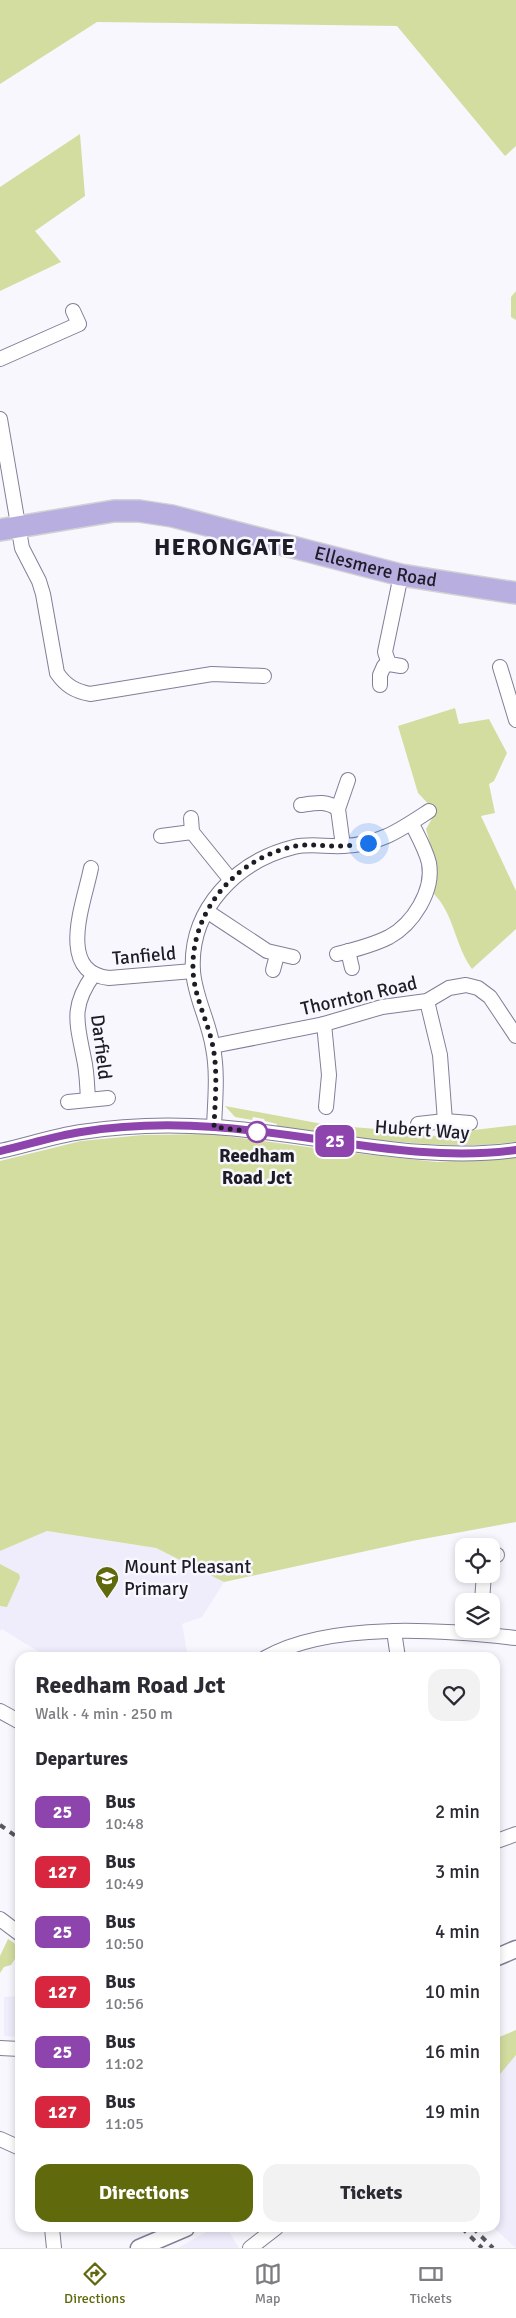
<!DOCTYPE html>
<meta charset="utf-8">
<style>
body{margin:0;font-family:Signika,sans-serif;background:#f2f2f3;color:#2b2b33;height:100vh;display:flex;flex-direction:column;font-size:19px;white-space:nowrap}
*{box-sizing:border-box;margin:0}
p{font-size:16px;color:#7c7c81}
.icon{flex:none;width:28px;height:28px;fill:none;stroke:currentColor;stroke-width:2;stroke-linecap:round;stroke-linejoin:round}
.map{position:relative;flex:1;overflow:hidden}
.sheet{position:absolute;left:15px;top:1652px;width:485px;height:580px;display:flex;flex-direction:column;background:#fff;border-radius:15px;box-shadow:0 2px 8px #0003}
.sheet>*{flex:none}
.badge{padding:0 10px;border-radius:8px;font-size:18px;line-height:32px}
.fabs{position:absolute;left:455px;top:1538px;display:grid;gap:10px}
.fabs a{display:grid;place-items:center;width:45px;height:45px;border-radius:10px;background:#fff;box-shadow:0 2px 8px #0003;font-size:25px}
.you{position:absolute;width:25px;height:25px;margin:-12px;border:4px solid #fff;border-radius:50%;background:#1a73e8;box-shadow:0 0 0 8px #1a73e833}
.map>.badge{position:absolute;translate:-50% -50%;box-shadow:0 0 0 2px #fff}
h2{padding:0 20px;font-size:19px;line-height:45px}
.round{display:grid;place-items:center;flex:none;width:52px;height:52px;border-radius:15px;background:#f2f2f3}
.summary{display:flex;align-items:center;justify-content:space-between;height:85px;padding:0 20px}
h1{font-size:24px;font-weight:700;line-height:38px}
.button{display:flex;gap:10px;margin-top:auto;padding:10px 20px}
.button a{flex:1;height:58px;border-radius:15px;background:#60690c;color:#fff;font-size:20px;font-weight:700;line-height:58px;text-align:center}
.button a+a{background:#f2f2f3;color:#2b2b33}
ul{padding:0;list-style:none}
li{display:flex;align-items:center;gap:15px;height:60px;padding:0 20px}
li div{flex:1}
li b{display:block;font-size:19px}
li em{font-style:normal}
li .badge{min-width:55px;font-weight:700;text-align:center}
.menu{display:flex;justify-content:space-around;align-items:center;height:70px;border-top:1px solid #e1e1e2;background:#fff;font-size:14px;color:#7c7c81}
.menu a{display:grid;justify-items:center;gap:2px}
.menu .active{color:#60690c}
.map>svg:first-child{display:block}
.built{fill:#efedfc}
.green{fill:#d4dda0}
.lines{fill:none;stroke-linecap:round;stroke-linejoin:round}
.minor-casing{stroke:#827e98;stroke-width:16}
.tertiary-casing{stroke:#827e98;stroke-width:19}
.primary-casing{stroke:#d2d2d4;stroke-width:24}
.minor{stroke:#fff;stroke-width:14}
.tertiary{stroke:#fff;stroke-width:16}
.primary{stroke:#b8aedf;stroke-width:21}
.rail{stroke:#585760;stroke-width:4;stroke-dasharray:6 6;stroke-linecap:butt}
.line-casing{stroke:#fff;stroke-width:11}
.line{stroke:#8e44ad;stroke-width:8}
.walk{stroke:#1e1d27;stroke-width:5;stroke-dasharray:0 9}
.stop-dot{fill:#fff;stroke:#8e44ad;stroke-width:2.5}
.labels{text-anchor:middle;dominant-baseline:central;stroke-width:5;stroke-linejoin:round;paint-order:stroke}
.street-label{font-size:19px;fill:#1e1d27;stroke:#f8f7fd}
.stop-label{font-size:19px;font-weight:bold;fill:#1e1d27;stroke:#f8f7fd}
.poi-label{font-size:19px;fill:#1e1d27;stroke:#f8f7fd;text-anchor:start}
.district-label{font-size:24px;font-weight:bold;letter-spacing:1px;fill:#1e1d27;stroke:#f8f7fd}
</style>
<div class="map">
<svg width="516" height="2248" viewBox="0 0 516 2248">
<rect width="100%" height="100%" fill="#f8f7fd"/>
<!-- built -->
<g class="built">
<path d="M47,1531L156,1548L224,1582L202,1617L182,1624L188,1657H47L2,1629L0,1631V1551Z"/>
<path d="M20,1996V2037L4,2036V1997Z"/>
<path d="M516,2030V2248L494,2228L495,2039Z"/>
<path d="M213,2228H227L239,2248H178Z"/>
</g>
<!-- green -->
<g class="green">
<path d="M0,0H516V146L505,156L397,26L97,22L0,84Z"/>
<path d="M80,134L85,196L35,231L61,262L0,291V187Z"/>
<path d="M516,291V320L511,317V297Z"/>
<path d="M455,708L459,724L489,719L507,753L494,781L489,784L495,813L481,816L516,891V929L472,969C455,946 454,914 434,894L437,868L426,829L436,812L418,793L398,726Z"/>
<path d="M225,1106L328,1125L413,1132L430,1136L467,1134L474,1130L516,1125V1142C437,1152 355,1136 276,1127L277,1124L265,1121L264,1119L253,1117L252,1120L235,1117Z"/>
<path d="M211,1134L345,1152L437,1162L516,1157V1522L412,1541L224,1582L156,1548L47,1531L0,1551V1161L81,1141L143,1135Z"/>
<path d="M0,1564L19,1574L20,1578L7,1607L0,1606Z"/>
<path d="M8,1939L20,1947V1951L11,1965L4,1967L0,1973V1956Z"/>
<path d="M516,2030V2055L495,2080V2039Z"/>
</g>
<g class="lines">
<!-- minor casing -->
<g class="minor-casing">
<g id="minor">
<path d="M0,359L79,324L73,311"/>
<path d="M0,419L22,548L39,581L43,594L57,673C66,686 75,691 90,694L212,674L264,676"/>
<path d="M401,575L385,652L389,664L401,666"/>
<path d="M500,667L516,720"/>
<path d="M380,685V675L384,666L389,664"/>
<path d="M301,805C315,803 326,800 338,809"/>
<path d="M191,818L192,832L230,879"/>
<path d="M161,836L192,832"/>
<path d="M343,846L338,809L348,780"/>
<path d="M91,868C85,900 55,972 109,978L193,971"/>
<path d="M208,912L267,951L293,957"/>
<path d="M348,951L352,968"/>
<path d="M337,954C354,950 373,945 389,937C413,924 434,891 429,863C426,850 418,836 412,824"/>
<path d="M273,970L277,955"/>
<path d="M427,1001L440,1055L445,1121"/>
<path d="M324,1024L329,1075L326,1107"/>
<path d="M213,1046L324,1024L382,1007L427,1001L449,988L466,985L478,988L490,997L516,1036"/>
<path d="M88,1099C87,1085 87,1072 84,1059C77,1023 70,1007 94,974"/>
<path d="M68,1102L108,1098"/>
<path d="M418,1124L445,1121L470,1123"/>
<path d="M214,1127C215,1101 218,1073 213,1048C209,1021 195,998 193,971C189,909 237,861 294,847C311,843 326,847 343,846C379,845 400,830 429,811"/>
<path d="M0,1151C27,1145 54,1136 81,1132C125,1125 170,1124 214,1127C313,1133 417,1164 516,1150"/>
<path d="M491,1555H497"/>
<path d="M482,1601L484,1574"/>
<path d="M394,1631L398,1658"/>
<path d="M265,1658C329,1621 445,1630 516,1638"/>
<path d="M0,1711L20,1722"/>
<path d="M497,1841L516,1834"/>
<path d="M0,1919L20,1934"/>
<path d="M0,2048L20,2049"/>
<path d="M0,2139L20,2148"/>
<path d="M52,2228L54,2248"/>
<path d="M250,2248L276,2228"/>
</g>
</g>
<!-- tertiary casing -->
<g class="tertiary-casing">
<g id="tertiary">
<path d="M495,1958L516,1949"/>
<path d="M139,2248L186,2228"/>
</g>
</g>
<!-- primary casing -->
<g class="primary-casing">
<g id="primary">
<path id="s1" d="M0,530L114,511H139L172,516L401,575L516,593"/>
</g>
</g>
<!-- minor -->
<use href="#minor" class="minor"/>
<!-- tertiary -->
<use href="#tertiary" class="tertiary"/>
<!-- primary -->
<use href="#primary" class="primary"/>
<!-- rail -->
<g class="rail">
<path d="M0,1825L20,1839"/>
<path d="M462,2228L482,2248"/>
<path d="M473,2228L493,2248"/>
</g>
</g>
<g class="lines">
<!-- line casing -->
<g class="line-casing">
<path id="line" d="M0,1151C27,1145 54,1136 81,1132C124,1125 170,1124 214,1127C311,1133 419,1164 516,1150"/>
</g>
<!-- line -->
<use href="#line" class="line"/>
<!-- walk -->
<path class="walk" d="M257,1132L214,1127C215,1101 218,1073 213,1047C208,1021 194,997 193,970C191,909 238,857 296,846C312,843 326,847 342,846C351,846 360,844 368,843"/>
</g>
<!-- icons -->
<defs>
<g id="school-pin" transform="scale(1.25)"><path d="M0 17L-7.5 6A9.5 9.5 0 1 1 7.5 6Z" fill="#60690c" stroke="#f8f7fd"/><path d="M0-5L7-2L0 1L-7-2ZM-4 1L0 2.5L4 1V4Q0 6-4 4Z" fill="#fff"/></g>
</defs>
<g fill-rule="evenodd">
<use href="#school-pin" x="107" y="1578"/>
</g>
<!-- markers -->
<circle class="stop-dot" cx="257" cy="1132" r="10"/>
<g class="labels">
<!-- street labels -->
<g class="street-label">
<text stroke="none"><textPath href="#s1" startOffset="384">Ellesmere Road</textPath></text>
<text transform="translate(144 956) rotate(-5)">Tanfield</text>
<text transform="translate(359 996) rotate(-13)">Thornton Road</text>
<text transform="translate(101 1047) rotate(83)">Darfield</text>
<text transform="translate(422 1130) rotate(4)">Hubert Way</text>
</g>
<!-- stop labels -->
<g class="stop-label">
<text x="257" y="1156">Reedham<tspan x="257" dy="22">Road Jct</tspan></text>
</g>
<!-- poi labels -->
<g class="poi-label">
<text x="124" y="1567">Mount Pleasant<tspan x="124" dy="22">Primary</tspan></text>
</g>
<!-- district labels -->
<g class="district-label">
<text x="225" y="547">HERONGATE</text>
</g>
</g>
</svg>
<div class="fabs">
<a><svg class="icon" aria-label="locate" viewBox="0 0 24 24"><circle cx="12" cy="12" r="6"/><path d="M12 2v4M12 18v4M2 12h4M18 12h4"/></svg></a>
<a><svg class="icon" aria-label="layers" viewBox="0 0 24 24"><path d="M12 4l9 5-9 5-9-5zM3 14l9 5 9-5"/></svg></a>
</div>
<div class="you" style="left:368px;top:843px"></div>
<b class="badge" style="left:335px;top:1141px;background:#8e44ad;color:#fff">25</b>
<section class="sheet">
<div class="summary"><div><h1>Reedham Road Jct</h1><p>Walk · 4 min · 250 m</p></div><a class="round"><svg class="icon" aria-label="heart" viewBox="0 0 24 24"><path d="M12 20l-8-8c-3-5 5-10 8-4 3-6 11-1 8 4z"/></svg></a></div>
<h2>Departures</h2>
<ul>
<li><span class="badge" style="background:#8e44ad;color:#fff">25</span><div><b>Bus</b><p>10:48</p></div><em>2 min</em></li>
<li><span class="badge" style="background:#d7263d;color:#fff">127</span><div><b>Bus</b><p>10:49</p></div><em>3 min</em></li>
<li><span class="badge" style="background:#8e44ad;color:#fff">25</span><div><b>Bus</b><p>10:50</p></div><em>4 min</em></li>
<li><span class="badge" style="background:#d7263d;color:#fff">127</span><div><b>Bus</b><p>10:56</p></div><em>10 min</em></li>
<li><span class="badge" style="background:#8e44ad;color:#fff">25</span><div><b>Bus</b><p>11:02</p></div><em>16 min</em></li>
<li><span class="badge" style="background:#d7263d;color:#fff">127</span><div><b>Bus</b><p>11:05</p></div><em>19 min</em></li>
</ul>
<div class="button"><a>Directions</a><a>Tickets</a></div>
</section>
</div>
<nav class="menu">
<a class="active"><svg class="icon" aria-label="directions" viewBox="0 0 24 24"><path d="M12 3l9 9-9 9-9-9zM9 14v-3h6M13 9l2 2-2 2"/></svg>Directions</a>
<a><svg class="icon" aria-label="map" viewBox="0 0 24 24"><path d="M3 6l6-2 6 2 6-2v14l-6 2-6-2-6 2zM9 4v14M15 6v14"/></svg>Map</a>
<a><svg class="icon" aria-label="tickets" viewBox="0 0 24 24"><path d="M3 7h18v10H3zM15 7v10"/></svg>Tickets</a>
</nav>
